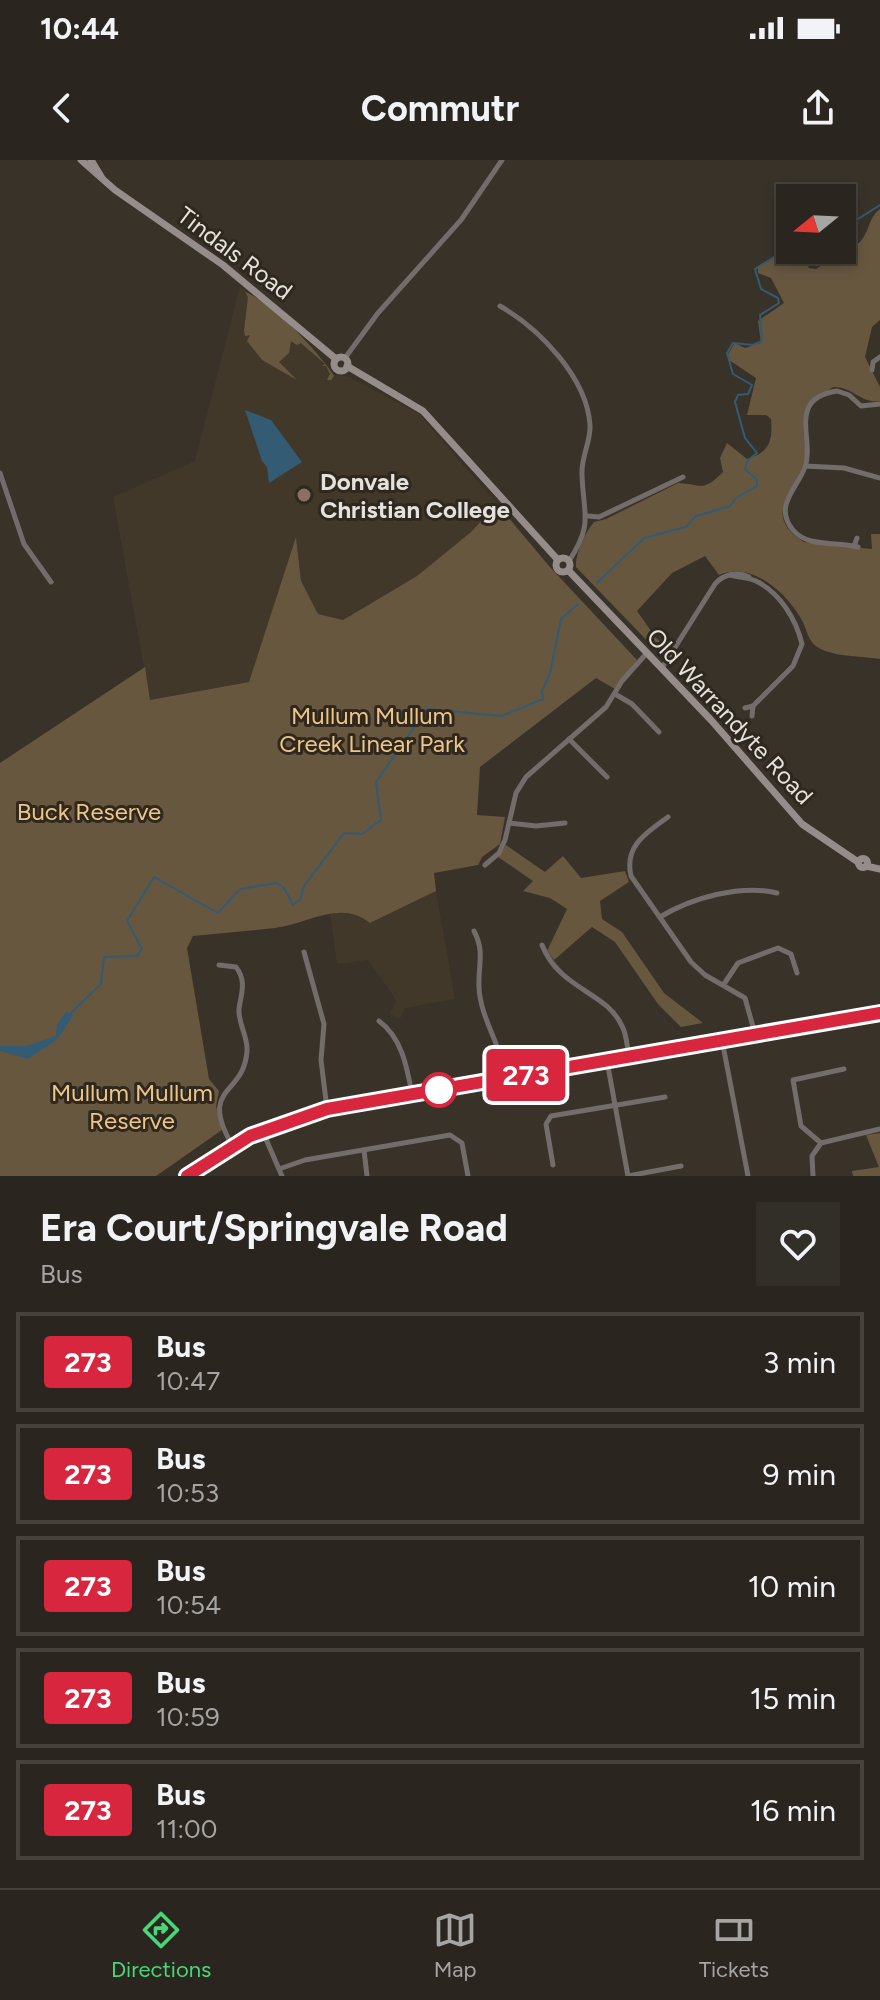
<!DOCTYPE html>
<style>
body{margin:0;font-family:Figtree,sans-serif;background:#322e28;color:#f1f3f6;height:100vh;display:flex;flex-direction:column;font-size:30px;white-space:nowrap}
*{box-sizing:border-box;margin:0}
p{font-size:26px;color:#a5a5a4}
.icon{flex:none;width:44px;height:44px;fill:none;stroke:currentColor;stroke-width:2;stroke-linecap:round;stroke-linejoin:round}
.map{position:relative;height:1016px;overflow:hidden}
.drawer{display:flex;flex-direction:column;background:#2a261f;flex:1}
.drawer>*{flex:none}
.badge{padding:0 16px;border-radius:6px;font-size:28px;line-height:52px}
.needle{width:52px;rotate:252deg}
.buttons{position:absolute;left:776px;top:24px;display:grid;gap:16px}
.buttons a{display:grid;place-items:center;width:80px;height:80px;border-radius:0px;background:#2a261f;box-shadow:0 4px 12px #0003,0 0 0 2px #46433d;font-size:40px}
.map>.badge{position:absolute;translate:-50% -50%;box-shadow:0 0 0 4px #fff}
.round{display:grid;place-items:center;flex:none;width:84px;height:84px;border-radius:0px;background:#322e28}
.head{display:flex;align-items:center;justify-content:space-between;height:136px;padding:0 40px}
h1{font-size:38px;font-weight:700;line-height:60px}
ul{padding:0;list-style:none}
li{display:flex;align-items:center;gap:24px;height:100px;margin:0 16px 12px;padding:0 24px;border:4px solid #46433d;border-radius:0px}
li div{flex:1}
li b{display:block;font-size:30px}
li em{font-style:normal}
li .badge{min-width:88px;font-weight:700;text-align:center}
.status{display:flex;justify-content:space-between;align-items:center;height:56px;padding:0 40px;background:#2a261f;direction:ltr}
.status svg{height:22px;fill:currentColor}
header{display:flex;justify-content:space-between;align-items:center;height:104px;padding:0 40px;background:#2a261f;font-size:36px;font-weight:700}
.tabs{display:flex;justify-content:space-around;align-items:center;height:112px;border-top:2px solid #46433d;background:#2a261f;font-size:22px;color:#a5a5a4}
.tabs a{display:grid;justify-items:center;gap:4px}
.tabs .on{color:#48d778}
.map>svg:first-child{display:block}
.built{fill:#423829}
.green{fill:#67573f}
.water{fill:#335b74}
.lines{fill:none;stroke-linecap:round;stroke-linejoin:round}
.stream{stroke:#335b74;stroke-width:2}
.street{stroke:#726c6b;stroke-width:5}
.secondary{stroke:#968c89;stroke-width:7}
.primary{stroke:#b1a5a1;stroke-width:8}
.line-casing{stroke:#fff;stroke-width:18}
.line{stroke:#d7263d;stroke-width:12}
.education-dot{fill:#8d6e63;stroke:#2e281f;stroke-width:3}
.stop-dot{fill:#fff;stroke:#d7263d;stroke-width:4}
.labels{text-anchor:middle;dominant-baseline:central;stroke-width:6;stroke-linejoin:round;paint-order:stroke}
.street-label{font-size:24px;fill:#e5e1dc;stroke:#2e281f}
.poi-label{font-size:24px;font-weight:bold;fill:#e5e1dc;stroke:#2e281f;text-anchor:start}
.park-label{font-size:24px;fill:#eec487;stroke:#2e281f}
</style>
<div class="status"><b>10:44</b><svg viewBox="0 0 49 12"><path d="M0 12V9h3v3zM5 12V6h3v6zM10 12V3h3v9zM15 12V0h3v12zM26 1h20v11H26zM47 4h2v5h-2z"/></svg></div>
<header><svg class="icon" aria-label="back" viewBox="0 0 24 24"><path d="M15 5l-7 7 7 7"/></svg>Commutr<svg class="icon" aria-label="share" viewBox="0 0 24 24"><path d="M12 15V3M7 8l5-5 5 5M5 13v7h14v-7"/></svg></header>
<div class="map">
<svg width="880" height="1016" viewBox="0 0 880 1016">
<rect width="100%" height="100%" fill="#383229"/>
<!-- built -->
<g class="built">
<path d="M240,126L284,162L326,205L331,214L349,217L419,254L497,344L471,372L417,416L343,460L318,454L301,421L296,379L249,522L150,540L113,337L195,301Z"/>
<path d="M436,731L455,839L405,848L400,859L390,854L396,840L368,800L337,804L330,753H358L371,763Z"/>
</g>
<!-- green -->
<g class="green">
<path d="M880,49V160L872,167L865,197L880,227V241C861,244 852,226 833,227L807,245C798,271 808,280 804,301C798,330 759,354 804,382L872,389L871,374H880V499C862,496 834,497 819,488C807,482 807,467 800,457C785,431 750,401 719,415L705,396L672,413L637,451L656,478L670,490L660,494L576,407C575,394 586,371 594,362L606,359L678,323C702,324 702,333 723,312L720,298L727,283L747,299C769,293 773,281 771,259L766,255H747L756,218L729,200L728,194L735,183L745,188L761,183L758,161L784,143L771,118L758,113V106L790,89L800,90L809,108L816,109L822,105V99L835,90H842V84L859,83C870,72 868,58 880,49Z"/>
<path d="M245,132C271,141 319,192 334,216L331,220H327L330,214L326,206H322L325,204L301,183L297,185L291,181L289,193L279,202L297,220L262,200L247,181L250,175L245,176L244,171L248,137Z"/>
<path d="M497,344L549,406L637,500L615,529L596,518L480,607L477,655L505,657L500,684L482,697L478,705L434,713L436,731L370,763C341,739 308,764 275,768C248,771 220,773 193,776L187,788L209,919L219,931L216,946L222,970L156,1016H0V603L145,507L150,540L249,522L296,377L301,421L318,454L343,460L417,416L471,372Z"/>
<path d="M506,685L545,712L563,696L581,718L625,711L629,722L600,741L602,759L622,772L664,833L703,863L681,867L658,844L615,782L592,767L554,800L547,791L567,749L550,738L523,731L533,721L498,697Z"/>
<path d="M880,973V1016H853L852,1011L879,1007L866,975Z"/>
</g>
<!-- water -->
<g class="water">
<path d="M245,250L271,260L302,302L269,323L267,307L262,301Z"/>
<path d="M66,852L73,855C54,887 58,878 28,899L0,891V886H26L56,876L57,864Z"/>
</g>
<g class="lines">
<!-- stream -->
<g class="stream">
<path d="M842,69L880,45"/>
<path d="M597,423L644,378L686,367L696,356L730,346L736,338L757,326V320L745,309L747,301L757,293L745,278L735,242L738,235L748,234L752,225L733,214L727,193L733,183L753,185L762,181L760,155L779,143L778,138L761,129L755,109L790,87"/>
<path d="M71,853L101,824L104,797L137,796L142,789L127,761L154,717L218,753L240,729L277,723L284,728L293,745L300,740L304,726L344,673L362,674L381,660L376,622L427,549L502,556L543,539L542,531L550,513L561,459L578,444"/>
</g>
<!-- street -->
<g class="street">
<path d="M500,146C540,169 587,218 590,265C591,281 581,297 582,314C583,354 594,363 569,401"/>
<path d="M345,198L378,153L461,60L502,0"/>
<path d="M872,210L873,202L880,197"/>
<path d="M805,306L844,308L880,318"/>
<path d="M0,313L24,384L51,422"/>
<path d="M588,356L599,357L683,317"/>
<path d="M854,386L857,378"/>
<path d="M858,387C837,381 808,388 793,370C773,346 797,329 805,307C815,279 786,239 837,231L849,235L861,246L880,244"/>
<path d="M730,415C739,418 748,417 756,421C780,433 796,459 802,484L793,506L753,546"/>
<path d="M662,508L715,424C724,414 737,411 749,417"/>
<path d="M615,534L632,544L659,572"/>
<path d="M745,548L753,546L752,556"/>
<path d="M569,579L607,617"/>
<path d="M668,657C646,673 624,686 631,716L691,802L705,815L745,838L755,874"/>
<path d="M509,663L536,666L565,663"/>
<path d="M485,705L499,693L505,680L516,633L526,617L606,547L622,521L646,494"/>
<path d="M660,757C691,738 741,724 777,733"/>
<path d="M474,771C485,792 478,805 479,827C480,857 501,886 507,918"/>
<path d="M542,785C560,830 606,831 622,866C627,875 627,887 629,897"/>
<path d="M304,792L324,864L321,900L327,949"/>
<path d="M219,805L236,807C247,821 241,834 239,849C238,864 248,876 247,891C244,937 198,925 232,985"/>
<path d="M724,824L738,803L778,788L791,794L797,813"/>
<path d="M379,861C402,878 407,907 412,934"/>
<path d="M722,880L748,1016"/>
<path d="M607,901L628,1016"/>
<path d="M262,970L282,1016"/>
<path d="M821,983L801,966L793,920L844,909"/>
<path d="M364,990L367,1016"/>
<path d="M553,1005L546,964L551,956L665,937"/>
<path d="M279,1009L305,1000L450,975L462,983L468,1016"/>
<path d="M628,1016L681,1006"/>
<path d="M813,1016L812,996L821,983L880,969"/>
</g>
<!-- secondary -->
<g class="secondary">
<path d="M81,0L115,30L223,105L336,199"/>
<path d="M91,0L102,18"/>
<circle cx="341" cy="204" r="7"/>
<path d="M347,206L423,251L558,400"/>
<circle cx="563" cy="405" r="7"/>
<path d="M568,410L711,560L802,664L858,702"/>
<circle cx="863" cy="703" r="4.5"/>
<path d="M866,706L880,709"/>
</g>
<!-- primary -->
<path class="primary" d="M187,1016L250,976L317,952L880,853"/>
</g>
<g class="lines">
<!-- line casing -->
<g class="line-casing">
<path id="line" d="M187,1016L250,976L327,949L880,853"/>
</g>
<!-- line -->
<use href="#line" class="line"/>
</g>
<!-- markers -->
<circle class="education-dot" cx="304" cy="335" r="8"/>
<circle class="stop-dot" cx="439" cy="930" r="16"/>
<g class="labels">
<!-- street labels -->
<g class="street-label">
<text transform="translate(235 93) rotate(37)">Tindals Road</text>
<text transform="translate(730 556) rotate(47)">Old Warrandyte Road</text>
</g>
<!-- poi labels -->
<g class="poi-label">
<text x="320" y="321">Donvale<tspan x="320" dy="28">Christian College</tspan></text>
</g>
<!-- park labels -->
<g class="park-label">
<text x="372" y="555">Mullum Mullum<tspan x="372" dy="28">Creek Linear Park</tspan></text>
<text x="89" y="651">Buck Reserve</text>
<text x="132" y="932">Mullum Mullum<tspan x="132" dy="28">Reserve</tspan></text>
</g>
</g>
</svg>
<div class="buttons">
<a><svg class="needle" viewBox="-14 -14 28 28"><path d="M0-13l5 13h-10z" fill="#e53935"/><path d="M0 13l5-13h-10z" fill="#a5a5a4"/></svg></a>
</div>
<b class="badge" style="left:526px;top:915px;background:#d7263d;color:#fff">273</b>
</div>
<section class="drawer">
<div class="head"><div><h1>Era Court/Springvale Road</h1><p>Bus</p></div><a class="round"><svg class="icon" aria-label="heart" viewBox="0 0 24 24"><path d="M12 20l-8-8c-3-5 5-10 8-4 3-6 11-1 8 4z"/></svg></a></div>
<ul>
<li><span class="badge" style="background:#d7263d;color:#fff">273</span><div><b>Bus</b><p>10:47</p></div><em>3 min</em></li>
<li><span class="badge" style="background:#d7263d;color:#fff">273</span><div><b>Bus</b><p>10:53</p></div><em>9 min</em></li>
<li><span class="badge" style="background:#d7263d;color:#fff">273</span><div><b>Bus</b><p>10:54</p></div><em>10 min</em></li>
<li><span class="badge" style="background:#d7263d;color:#fff">273</span><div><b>Bus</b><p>10:59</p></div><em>15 min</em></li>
<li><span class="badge" style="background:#d7263d;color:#fff">273</span><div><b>Bus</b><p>11:00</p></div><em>16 min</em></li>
</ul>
</section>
<nav class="tabs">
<a class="on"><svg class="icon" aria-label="directions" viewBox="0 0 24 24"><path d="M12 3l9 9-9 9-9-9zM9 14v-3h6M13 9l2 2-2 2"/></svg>Directions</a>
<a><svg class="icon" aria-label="map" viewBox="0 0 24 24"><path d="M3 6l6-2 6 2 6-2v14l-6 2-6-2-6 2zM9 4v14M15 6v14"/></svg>Map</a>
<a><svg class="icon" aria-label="tickets" viewBox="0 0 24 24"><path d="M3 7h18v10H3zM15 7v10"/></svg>Tickets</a>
</nav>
